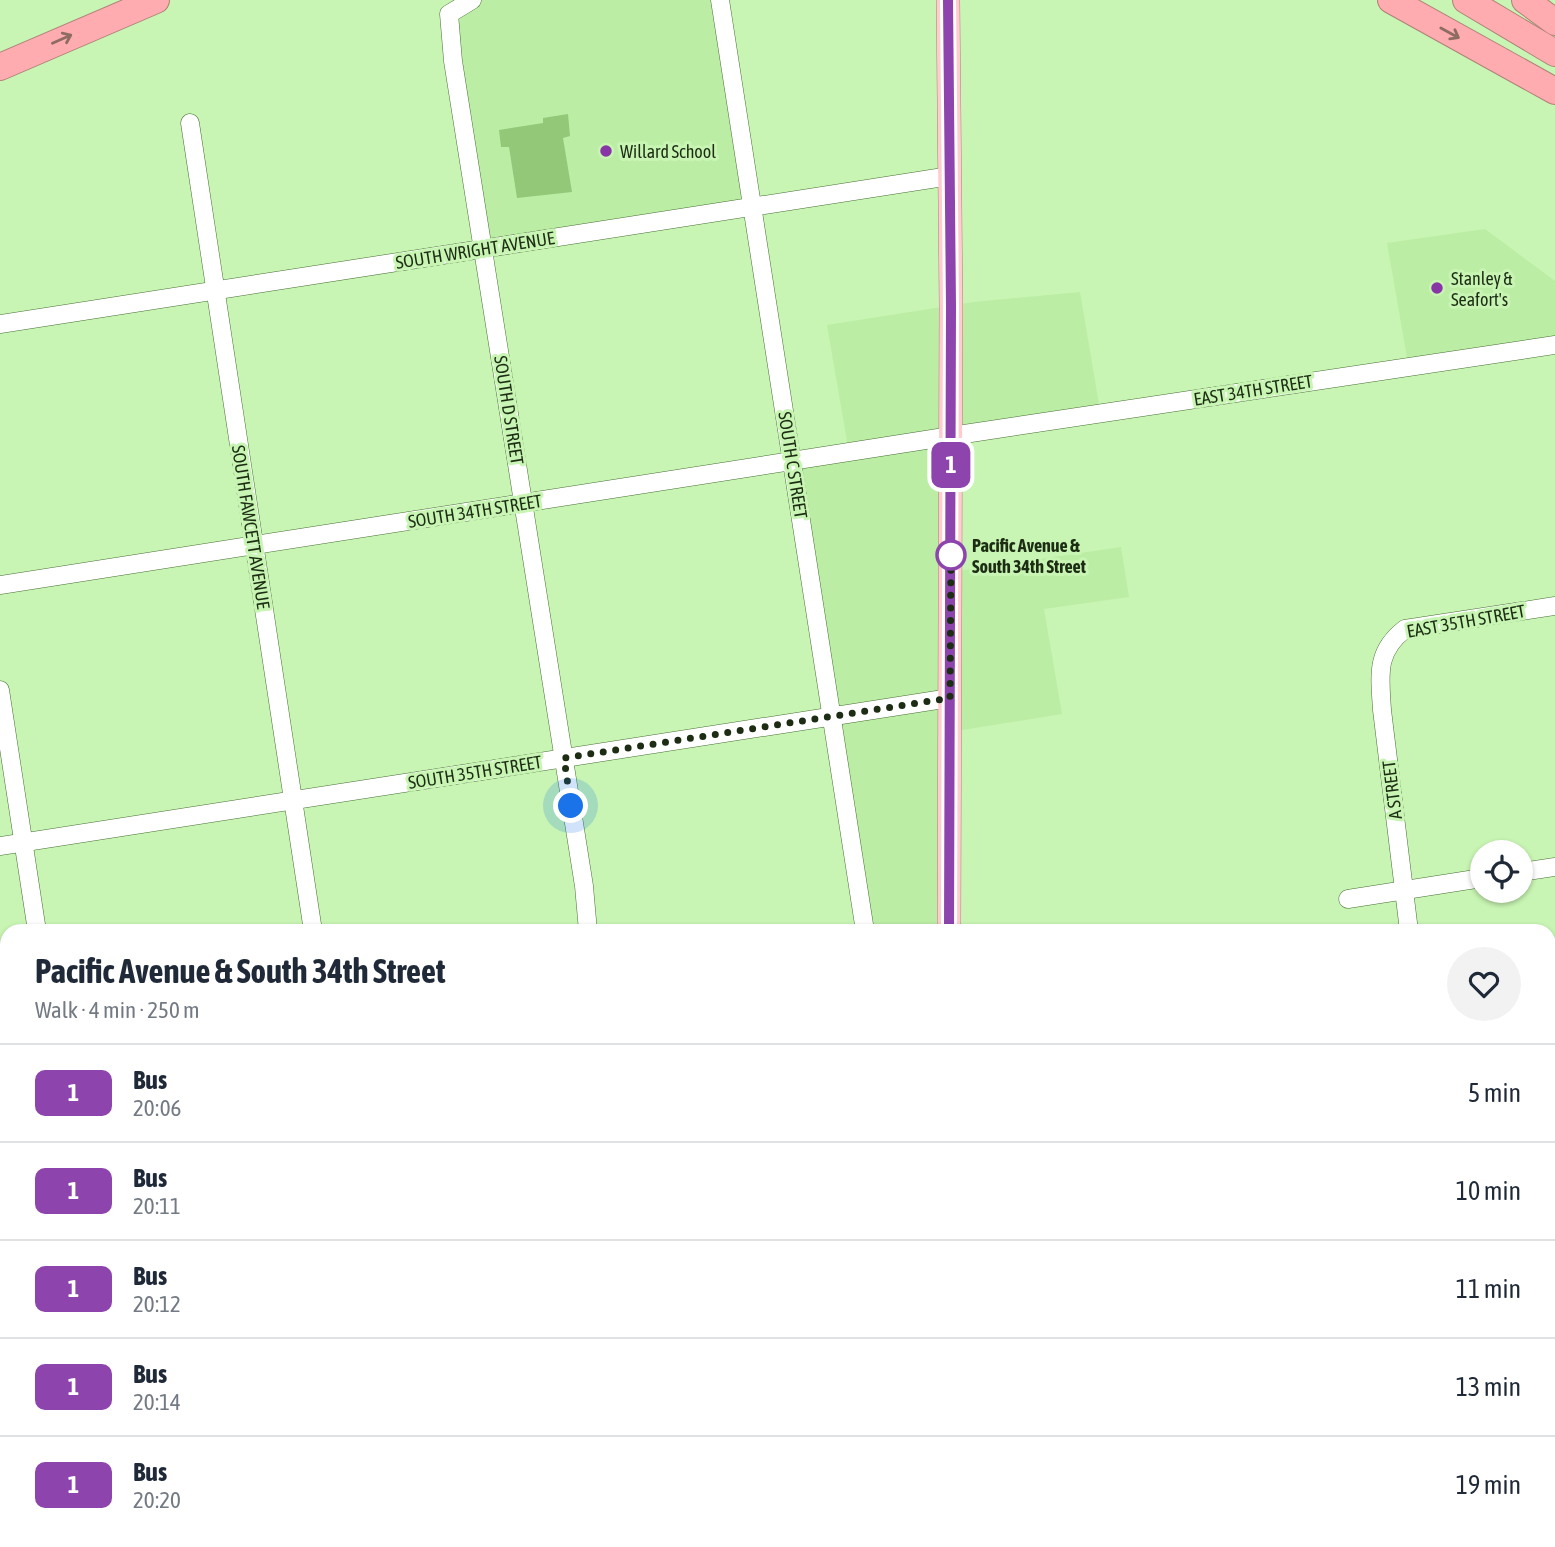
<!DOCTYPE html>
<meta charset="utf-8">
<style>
body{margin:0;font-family:"Asap Condensed",sans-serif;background:#f2f2f3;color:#1f2937;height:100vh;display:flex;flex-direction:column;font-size:26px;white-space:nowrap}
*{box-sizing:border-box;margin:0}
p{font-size:23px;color:#747a83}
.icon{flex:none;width:38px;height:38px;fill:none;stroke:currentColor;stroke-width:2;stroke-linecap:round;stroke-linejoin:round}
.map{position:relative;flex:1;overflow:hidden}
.side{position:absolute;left:0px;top:924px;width:1556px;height:623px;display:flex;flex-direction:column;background:#fff;border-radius:21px 21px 0 0;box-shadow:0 2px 5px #0004}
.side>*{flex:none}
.badge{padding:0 14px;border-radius:10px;font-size:24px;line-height:46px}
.fabs{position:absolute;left:1470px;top:840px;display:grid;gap:14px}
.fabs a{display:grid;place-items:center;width:63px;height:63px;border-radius:50%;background:#fff;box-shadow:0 2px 5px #0004;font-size:35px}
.you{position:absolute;width:35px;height:35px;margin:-18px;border:5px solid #fff;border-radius:50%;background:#1a73e8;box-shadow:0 0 0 10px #1a73e833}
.map>.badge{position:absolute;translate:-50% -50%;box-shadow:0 0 0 4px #fff}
.round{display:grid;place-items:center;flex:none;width:74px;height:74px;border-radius:37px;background:#f2f2f3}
.head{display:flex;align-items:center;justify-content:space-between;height:119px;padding:0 35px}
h1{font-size:33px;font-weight:700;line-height:52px}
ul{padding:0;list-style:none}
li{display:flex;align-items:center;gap:21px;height:98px;padding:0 35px;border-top:2px solid #e0e1e3}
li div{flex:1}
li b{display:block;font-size:26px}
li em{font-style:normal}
li .badge{min-width:77px;font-weight:700;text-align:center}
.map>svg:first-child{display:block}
.built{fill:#bbeda4}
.green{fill:#92c878}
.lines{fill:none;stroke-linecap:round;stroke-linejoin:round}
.minor-casing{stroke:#486f34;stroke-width:19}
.major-casing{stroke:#b08079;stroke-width:24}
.highway-casing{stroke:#b08079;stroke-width:28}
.minor{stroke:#fff;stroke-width:18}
.major{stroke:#ffcdd0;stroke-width:23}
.highway{stroke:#ffacb0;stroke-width:26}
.oneway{stroke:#8e6c62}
.line-casing{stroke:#fff;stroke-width:16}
.line{stroke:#8e44ad;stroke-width:10}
.walk{stroke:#1c2d14;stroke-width:7;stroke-dasharray:0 12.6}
.poi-dot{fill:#8836a5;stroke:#c8f5b3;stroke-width:2.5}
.stop-dot{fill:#fff;stroke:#8e44ad;stroke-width:3.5}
.labels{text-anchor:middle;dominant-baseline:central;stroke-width:6;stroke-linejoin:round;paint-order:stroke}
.poi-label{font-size:18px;fill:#1c2d14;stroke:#c8f5b3;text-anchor:start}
.street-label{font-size:18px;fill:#1c2d14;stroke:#c8f5b3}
.stop-label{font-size:18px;font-weight:bold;fill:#1c2d14;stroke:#c8f5b3;text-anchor:start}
</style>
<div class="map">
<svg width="1555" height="1547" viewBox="0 0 1555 1547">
<rect width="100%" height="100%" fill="#c8f5b3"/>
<!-- built -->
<g class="built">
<path d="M472,0H720L753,207L484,248L449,14Z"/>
<path d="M1485,229L1555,281V346L1409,369L1387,243Z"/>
<path d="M1080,292L1101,416L951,437V572L1121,547L1129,597L1044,609L1062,714L950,732L949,931H865L792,461L849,453L827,325L974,302Z"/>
<rect x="949" y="1540" width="353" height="7"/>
</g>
<!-- green -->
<path class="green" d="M568,114L570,136L563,138L572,192L517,198L509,147H501L499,130L543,123V118Z"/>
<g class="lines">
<!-- minor casing -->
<g class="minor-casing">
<g id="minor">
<path d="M472,0L449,14L453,61L584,886L588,931"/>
<path d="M720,0L865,931"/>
<path d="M190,123L313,931"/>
<path d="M0,324L950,176"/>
<path d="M0,585L951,436L1555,345"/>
<path d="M0,690L37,931"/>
<path d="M0,846L950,698"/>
<path d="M1521,872L1555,867"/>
<path d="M1348,899L1482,878"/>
<path d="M1409,931L1382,710C1380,676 1375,652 1405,629L1555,606"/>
<path d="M1549,994H1555"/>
<path d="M0,1003H7"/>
<path d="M1549,1436H1555"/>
<path d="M0,1442H7"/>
<path d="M49,1540V1547"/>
<path d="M325,1540V1547"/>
<path d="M601,1540V1547"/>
<path d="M1302,1540V1547"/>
<path d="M1421,1540V1547"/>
</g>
</g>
<!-- major casing -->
<g class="major-casing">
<g id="major">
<path d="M948,0L951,306L949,931"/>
<path d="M949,1540V1547"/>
</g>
</g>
<!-- highway casing -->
<g class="highway-casing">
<g id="highway">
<path d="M1391,0L1555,91"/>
<path d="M1466,0L1555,53"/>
<path d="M1525,0L1555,22"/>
<path d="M0,67L156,0"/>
</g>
</g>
<!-- minor -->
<use href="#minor" class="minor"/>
<!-- major -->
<use href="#major" class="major"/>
<!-- highway -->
<use href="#highway" class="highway"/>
</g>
<!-- one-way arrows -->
<defs><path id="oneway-shaft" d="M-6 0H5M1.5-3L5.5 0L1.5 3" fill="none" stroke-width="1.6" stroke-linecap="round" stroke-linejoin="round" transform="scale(1.75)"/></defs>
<g class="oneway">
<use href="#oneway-shaft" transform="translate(1450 33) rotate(29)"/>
<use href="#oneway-shaft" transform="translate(62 39) rotate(-24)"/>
</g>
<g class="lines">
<!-- line casing -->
<g class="line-casing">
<path id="line" d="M948,0L951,306L949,931"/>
</g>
<!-- line -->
<use href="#line" class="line"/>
<!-- walk -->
<path class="walk" d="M571,806L564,758L950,698L951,551V555"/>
</g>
<!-- markers -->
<g class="poi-dot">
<circle cx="606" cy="151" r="7"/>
<circle cx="1437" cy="288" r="7"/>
</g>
<circle class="stop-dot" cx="951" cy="555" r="14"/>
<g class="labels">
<!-- poi labels -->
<g class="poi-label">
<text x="620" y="151">Willard School</text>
<text x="1451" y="278">Stanley &amp;<tspan x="1451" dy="21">Seafort's</tspan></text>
</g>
<!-- street labels -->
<g class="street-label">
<text transform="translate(475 250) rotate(-9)">SOUTH WRIGHT AVENUE</text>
<text transform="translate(1253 390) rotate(-9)">EAST 34TH STREET</text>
<text transform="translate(509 410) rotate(81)">SOUTH D STREET</text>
<text transform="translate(793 465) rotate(81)">SOUTH C STREET</text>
<text transform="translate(475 511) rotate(-9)">SOUTH 34TH STREET</text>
<text transform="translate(251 527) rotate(81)">SOUTH FAWCETT AVENUE</text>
<text transform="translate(1466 621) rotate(-10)">EAST 35TH STREET</text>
<text transform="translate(475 772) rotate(-9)">SOUTH 35TH STREET</text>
<text transform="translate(1392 790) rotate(-97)">A STREET</text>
</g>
<!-- stop labels -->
<g class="stop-label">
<text x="972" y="545">Pacific Avenue &amp;<tspan x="972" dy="21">South 34th Street</tspan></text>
</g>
</g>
</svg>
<div class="fabs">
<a><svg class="icon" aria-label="locate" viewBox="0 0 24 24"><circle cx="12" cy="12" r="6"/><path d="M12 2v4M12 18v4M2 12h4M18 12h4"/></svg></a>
</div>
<div class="you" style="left:571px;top:806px"></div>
<b class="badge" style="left:951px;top:465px;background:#8e44ad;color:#fff">1</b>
<section class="side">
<div class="head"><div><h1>Pacific Avenue &amp; South 34th Street</h1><p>Walk · 4 min · 250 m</p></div><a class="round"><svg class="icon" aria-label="heart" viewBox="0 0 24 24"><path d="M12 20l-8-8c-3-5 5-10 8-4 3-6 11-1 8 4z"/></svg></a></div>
<ul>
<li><span class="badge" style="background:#8e44ad;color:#fff">1</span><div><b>Bus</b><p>20:06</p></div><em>5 min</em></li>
<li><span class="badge" style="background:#8e44ad;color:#fff">1</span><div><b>Bus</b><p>20:11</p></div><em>10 min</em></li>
<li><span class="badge" style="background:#8e44ad;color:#fff">1</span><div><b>Bus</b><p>20:12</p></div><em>11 min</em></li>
<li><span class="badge" style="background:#8e44ad;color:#fff">1</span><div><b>Bus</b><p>20:14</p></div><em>13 min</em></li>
<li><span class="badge" style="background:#8e44ad;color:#fff">1</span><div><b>Bus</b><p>20:20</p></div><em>19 min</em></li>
</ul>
</section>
</div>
